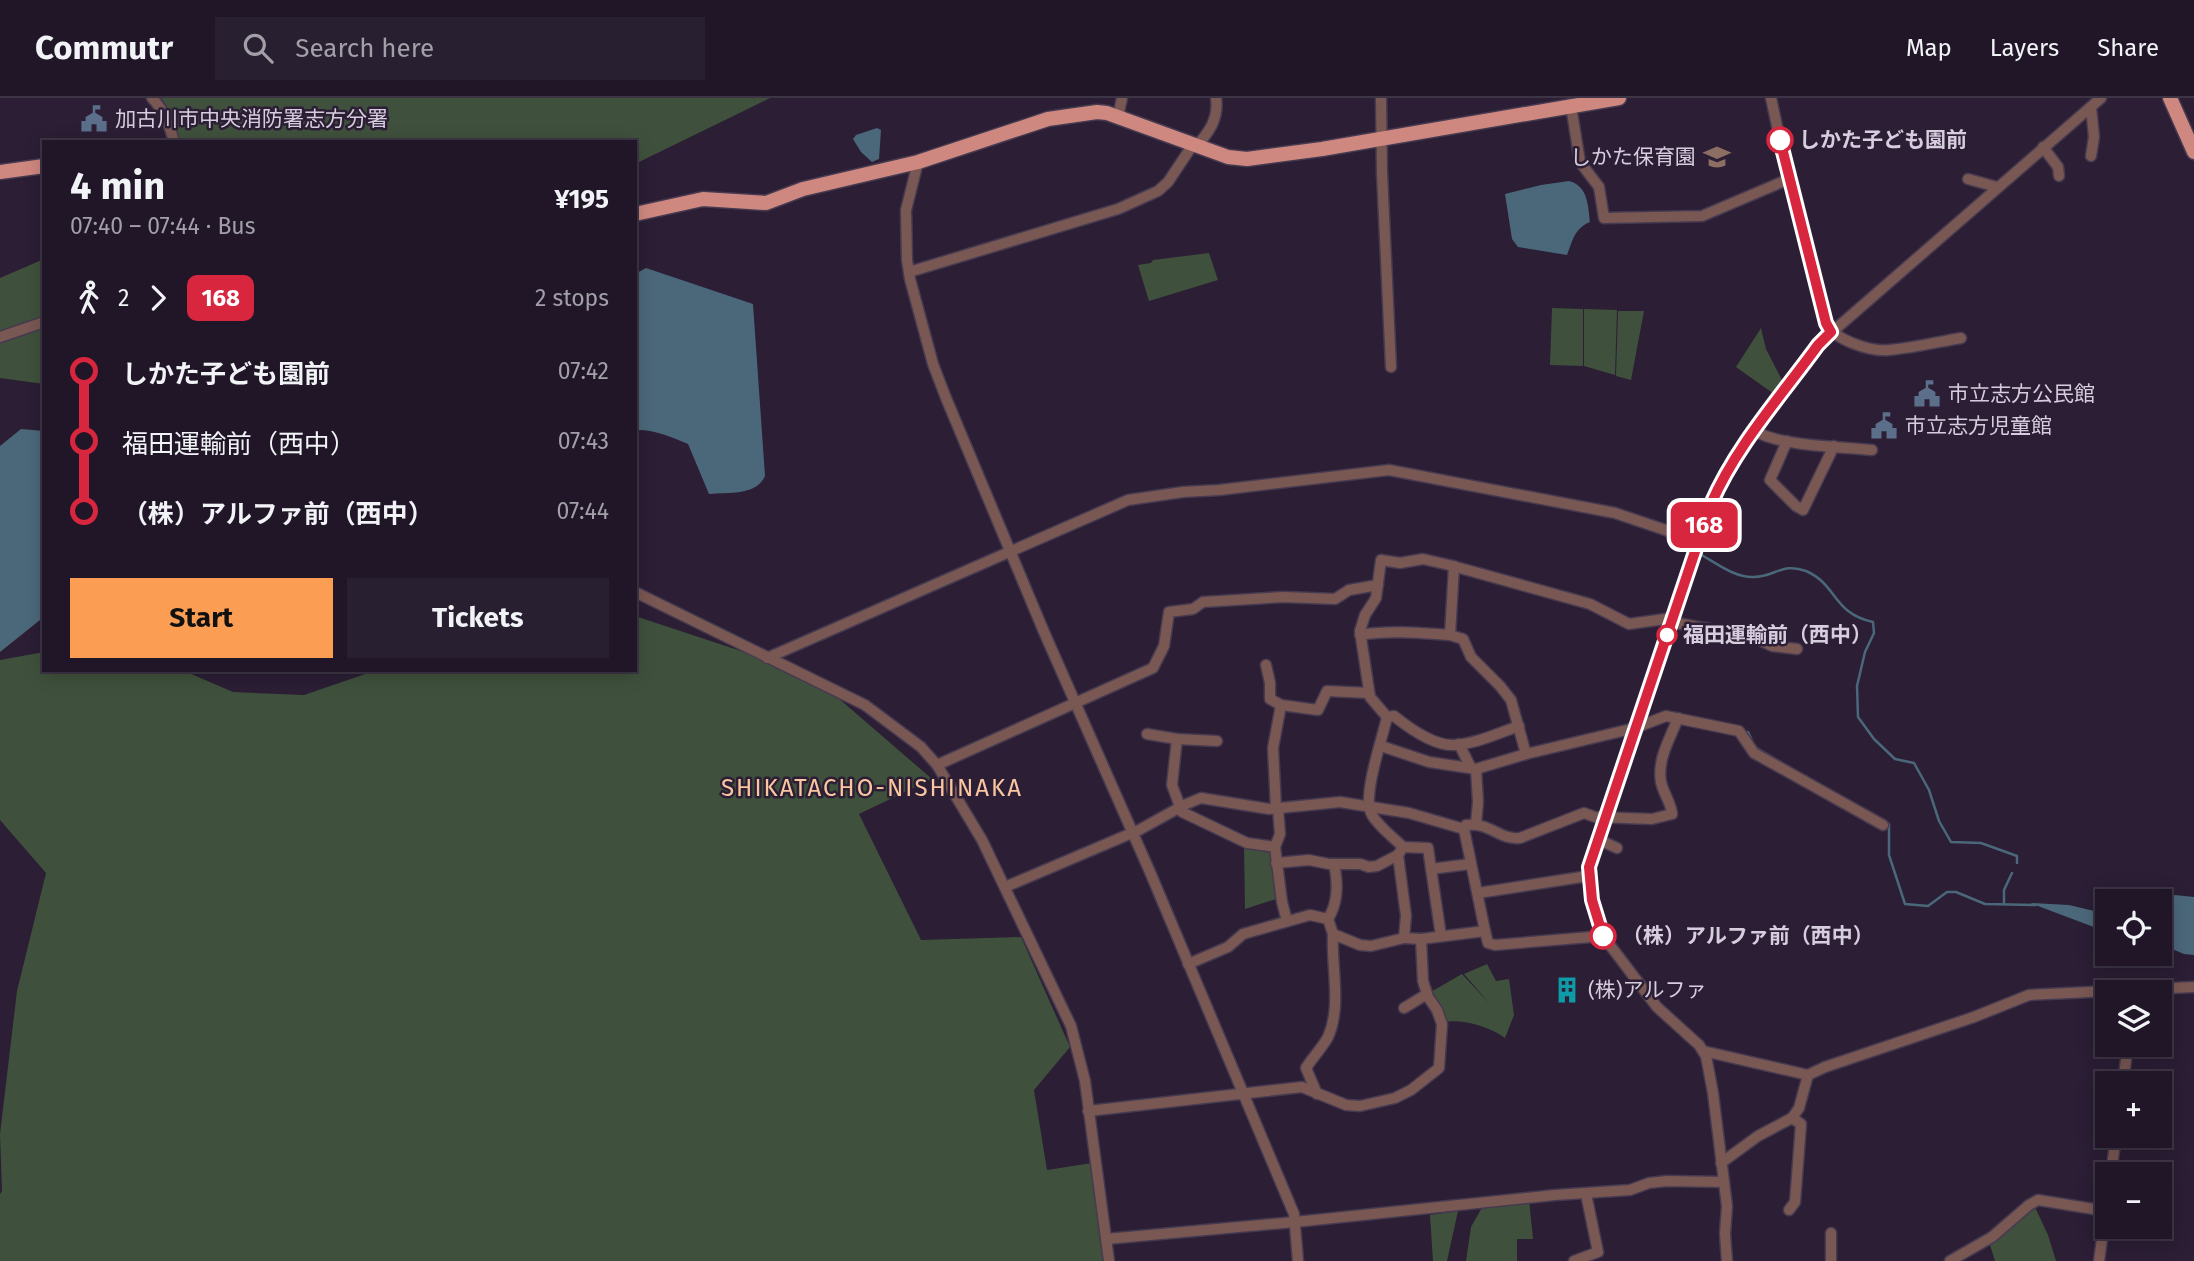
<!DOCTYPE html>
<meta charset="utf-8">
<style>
body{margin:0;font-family:"Fira Sans","Noto Sans JP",sans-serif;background:#281f30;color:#f1f3f6;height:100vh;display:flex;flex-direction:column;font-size:26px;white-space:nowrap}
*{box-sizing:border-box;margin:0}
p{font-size:23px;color:#a29fa8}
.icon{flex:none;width:38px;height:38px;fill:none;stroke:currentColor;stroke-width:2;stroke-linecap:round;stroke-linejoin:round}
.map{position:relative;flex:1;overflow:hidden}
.side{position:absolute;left:42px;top:42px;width:595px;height:532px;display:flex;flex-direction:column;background:#201628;border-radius:0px;box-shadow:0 4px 18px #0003,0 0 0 2px #3d3545}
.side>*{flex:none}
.badge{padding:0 14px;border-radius:10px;font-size:24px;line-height:46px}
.fabs{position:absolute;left:2095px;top:791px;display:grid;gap:14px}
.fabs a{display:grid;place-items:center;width:77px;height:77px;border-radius:0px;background:#201628;box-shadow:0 4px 18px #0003,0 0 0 2px #3d3545;font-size:35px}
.map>.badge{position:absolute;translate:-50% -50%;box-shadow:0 0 0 4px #fff}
.legs{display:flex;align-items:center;gap:10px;height:77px;padding:0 28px;font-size:23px}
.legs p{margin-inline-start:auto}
.headline{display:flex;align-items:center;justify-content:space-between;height:119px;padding:0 28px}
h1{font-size:38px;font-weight:700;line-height:52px}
.button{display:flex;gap:14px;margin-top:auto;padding:14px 28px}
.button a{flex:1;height:80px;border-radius:0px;background:#fc9d54;color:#111;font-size:28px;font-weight:700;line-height:80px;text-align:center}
.button a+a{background:#281f30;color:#f1f3f6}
ul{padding:0 28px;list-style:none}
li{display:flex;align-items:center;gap:24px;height:70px;font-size:26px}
li i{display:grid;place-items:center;width:10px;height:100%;margin:0 9px;background:currentColor}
li i::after{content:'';width:18px;height:18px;margin:-9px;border:5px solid;border-radius:50%;background:#201628}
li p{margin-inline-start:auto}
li:first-child i{background:linear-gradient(#0000 50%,currentColor 0)}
li:last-child i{background:linear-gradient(currentColor 50%,#0000 0)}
header{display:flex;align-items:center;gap:42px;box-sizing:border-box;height:98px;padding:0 35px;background:#201628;border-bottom:2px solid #3d3545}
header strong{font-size:33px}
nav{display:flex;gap:38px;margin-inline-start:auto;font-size:24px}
.search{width:490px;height:63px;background:#281f30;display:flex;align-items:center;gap:18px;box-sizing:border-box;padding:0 24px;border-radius:0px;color:#a29fa8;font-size:26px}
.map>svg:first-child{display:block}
.green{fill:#3f513c}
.water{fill:#4b687a}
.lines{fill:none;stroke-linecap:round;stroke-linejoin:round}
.stream{stroke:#4b687a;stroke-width:2.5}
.minor-casing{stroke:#463a50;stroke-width:13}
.major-casing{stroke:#463a50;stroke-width:17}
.minor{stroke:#795753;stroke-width:10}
.major{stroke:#cf8880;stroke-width:14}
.line-1-casing{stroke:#fff;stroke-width:16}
.line-1{stroke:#d7263d;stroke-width:10}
.stop-1-dot{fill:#fff;stroke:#d7263d;stroke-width:3.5}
.labels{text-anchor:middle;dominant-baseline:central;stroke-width:5;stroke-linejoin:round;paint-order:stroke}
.poi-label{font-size:21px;fill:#d6cede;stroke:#2b1e35;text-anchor:start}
.stop-label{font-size:21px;font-weight:bold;fill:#d6cede;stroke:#2b1e35;text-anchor:start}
.quarter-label{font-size:24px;letter-spacing:2px;fill:#fbc59f;stroke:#2b1e35}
</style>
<header>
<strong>Commutr</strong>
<div class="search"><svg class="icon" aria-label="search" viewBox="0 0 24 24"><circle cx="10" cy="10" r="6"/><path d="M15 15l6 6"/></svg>Search here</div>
<nav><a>Map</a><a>Layers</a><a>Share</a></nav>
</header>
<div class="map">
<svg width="2194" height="1163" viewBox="0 0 2194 1163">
<rect width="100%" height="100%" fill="#2b1e35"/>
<!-- green -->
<g class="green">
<path d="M161,0H770L635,66V44H180L170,13Z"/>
<path d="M1209,155L1218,182L1149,203L1138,167L1151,165L1153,162Z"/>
<path d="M44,161V286L0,280V180Z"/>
<path d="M1552,210L1583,211V268L1550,267Z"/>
<path d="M1584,211L1617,212L1615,277L1584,268Z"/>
<path d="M1618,213H1644L1631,282L1616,278Z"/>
<path d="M1761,230L1766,251L1783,284L1774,296L1736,269Z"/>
<path d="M635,518L750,556L837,599L932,681L859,716L921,842L1021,839L1070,949L1034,992L1047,1072L1092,1065L1105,1163H0V1096L2,1093L0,1036L17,893L46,775L0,722V562L44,554V572H182L233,594L304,597L377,572H635Z"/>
<path d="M1244,748L1273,751L1279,800L1245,811Z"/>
<path d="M1487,866L1496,883L1509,881L1514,917L1505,940C1490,929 1463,921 1445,924L1429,895L1462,876L1490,906L1464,876Z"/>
<path d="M1529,1102L1533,1141H1517V1163H1466L1471,1129L1484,1106Z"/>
<path d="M2034,1107L2048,1137L2056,1163H1995L1989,1144Z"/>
<path d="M1458,1113L1447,1163H1433L1430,1117Z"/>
</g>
<!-- water -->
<g class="water">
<path d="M877,30L881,32L879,61L872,64L861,54L853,41L856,37Z"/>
<path d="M1569,83C1588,88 1588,107 1590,124C1574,131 1573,142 1567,157L1518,149L1512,141L1505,96L1541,87Z"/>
<path d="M646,170L753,206L765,378C756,398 729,394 709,396L688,346C671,339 654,331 635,332V176Z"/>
<path d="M21,331L44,333V523L40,522L0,554V348Z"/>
<path d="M2175,797L2194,799V857L2184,856L2160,846V803H2157Z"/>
<path d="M2030,805L2069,807L2107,816V834Z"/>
</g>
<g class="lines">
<!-- stream -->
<g class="stream">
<path d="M1700,456C1716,465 1735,480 1754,479C1775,479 1782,464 1806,473C1838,487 1832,515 1873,524L1874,535L1865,554L1857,588L1858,619L1874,641L1895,661L1914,665L1929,692L1939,723L1951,744L1981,745L2017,758V765"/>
<path d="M1748,634L1755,649L1789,669"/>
<path d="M1886,724L1889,726V757L1905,806L1928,808L1947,794H1956L1985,806L2036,807"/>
<path d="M2004,805V792L2012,775"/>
</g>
<!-- minor casing -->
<g class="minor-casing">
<g id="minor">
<path d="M152,0C164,12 170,28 174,44"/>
<path d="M1381,0L1382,75L1391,269"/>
<path d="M1771,0L1780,42L1826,225C1834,242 1871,254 1889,252C1913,250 1938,244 1961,240"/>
<path d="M1571,8L1580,64L1599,89L1604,120L1702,118L1789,81"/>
<path d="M1118,19L1122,0"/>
<path d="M1196,49C1209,34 1219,21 1216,0"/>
<path d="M2043,49L2058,69L2059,78"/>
<path d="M2091,58L2094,39L2091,9"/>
<path d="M918,64L906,112L907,162L910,181L933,266L946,300L1044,534L1150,774L1294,1116L1298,1163"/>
<path d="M1968,81L1997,89"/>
<path d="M909,174L1118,111L1158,93L1168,84L1192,48"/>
<path d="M0,239L44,224"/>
<path d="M1755,333C1779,348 1842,349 1872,352"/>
<path d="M1787,343L1770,382L1796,408L1803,412L1834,348"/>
<path d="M1454,468L1450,537L1463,541L1471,559L1500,588L1511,602L1526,656"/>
<path d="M635,494L865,607L921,649L937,667L982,742L1071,928L1085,983L1109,1163"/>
<path d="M1671,524L1753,539L1772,548L1797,551"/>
<path d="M1360,537C1390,532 1420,535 1450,537"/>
<path d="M767,560L1128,402L1183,394L1219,392L1389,372L1615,415L1698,443"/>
<path d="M1266,567L1270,585V601L1281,607L1318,612L1327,593L1369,595"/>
<path d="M1387,619L1394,618C1409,630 1434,648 1454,647C1475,646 1499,635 1519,628"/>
<path d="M1147,636L1177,641L1172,687L1182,714L1247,745L1275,749"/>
<path d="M1177,641L1217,643"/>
<path d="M1459,646L1471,670"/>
<path d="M1381,648L1429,664L1476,671L1526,656L1635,630L1666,618L1739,633L1754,655L1883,727"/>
<path d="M937,667L1153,570L1164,548L1169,514L1193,511L1203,504L1283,499L1335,501L1349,492L1378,487"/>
<path d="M1476,671L1478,704L1476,726"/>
<path d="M1276,710L1273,650L1281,607"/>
<path d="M1278,710L1280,736L1275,749L1282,804L1287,823"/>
<path d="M1464,731L1485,833"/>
<path d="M1597,741L1617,750"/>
<path d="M1403,749L1428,750L1441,838"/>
<path d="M1276,765L1309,762L1329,766H1360L1369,769L1377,768L1398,757"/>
<path d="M1431,771L1470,766"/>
<path d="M1005,789L1139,732L1184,707L1201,700L1269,711L1340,704L1409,715L1464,731L1466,727C1491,724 1498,742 1520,740L1584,715L1595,719L1652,721L1672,716C1671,704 1663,695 1661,684C1657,661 1670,641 1678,620"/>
<path d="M1478,795L1588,778"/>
<path d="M1328,821C1338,805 1338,784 1334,766"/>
<path d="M1603,838L1495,847L1488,845L1485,833L1421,841L1404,840L1406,818L1398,757L1403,749C1393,739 1379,729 1372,717C1361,700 1383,639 1387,619L1370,599L1360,533L1365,517L1376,500L1381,462L1400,465L1423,461L1449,467L1590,506L1629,526L1672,520"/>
<path d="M1188,866L1228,849L1243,836L1310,817L1328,821L1333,836L1360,847L1371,848L1404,840"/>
<path d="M1404,910L1427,896"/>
<path d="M1703,953L1808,977L1825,969L1974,919L2029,897L2194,889"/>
<path d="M2123,985L2128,947"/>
<path d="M1317,996L1306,970C1313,959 1322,950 1328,939C1342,908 1331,869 1333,836"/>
<path d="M1088,1013L1302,989L1346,1007L1360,1008L1395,1000L1411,992L1439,970L1442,926L1437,912L1428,899L1423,883L1421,841"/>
<path d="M1721,1065L1758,1038L1792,1020L1799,1010L1808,977"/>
<path d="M2111,1076L2116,1038"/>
<path d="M1789,1112L1795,1104L1801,1026L1792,1020"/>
<path d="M1106,1141L1295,1124L1555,1097L1630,1092L1649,1085L1667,1083L1724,1084"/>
<path d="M1574,1163L1598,1154L1586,1096"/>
<path d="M1727,1163L1725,1136L1727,1108L1713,995L1706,958L1699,947L1657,909L1603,838L1595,814L1588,778L1593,754L1698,443L1720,386L1763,321L1818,247L1831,235L2101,0"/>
<path d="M1831,1163V1135"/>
<path d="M1950,1163L1992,1139L2029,1107L2038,1102L2106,1113"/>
<path d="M2099,1163L2107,1104"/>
</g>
</g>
<!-- major casing -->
<g class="major-casing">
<g id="major">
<path d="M2170,0L2194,54"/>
<path d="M0,74L44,68"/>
<path d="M635,116L703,101L766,105L803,91L918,64L1048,21L1097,14L1107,15L1228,59L1247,61L1322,51L1619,0"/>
</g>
</g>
<!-- minor -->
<use href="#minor" class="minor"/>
<!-- major -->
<use href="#major" class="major"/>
</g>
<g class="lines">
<!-- line-1 casing -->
<g class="line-1-casing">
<path id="line-1" d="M1603,838L1592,802L1589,769L1711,406C1736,348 1781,298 1818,247L1831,234L1826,225L1780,42"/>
</g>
<!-- line-1 -->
<use href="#line-1" class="line-1"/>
</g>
<!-- icons -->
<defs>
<g id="civic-bare" transform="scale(2.1)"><path d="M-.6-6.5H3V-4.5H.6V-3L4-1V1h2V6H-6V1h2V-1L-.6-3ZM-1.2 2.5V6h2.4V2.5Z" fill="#5c6f8a" stroke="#2b1e35" stroke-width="2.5" paint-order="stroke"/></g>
<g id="school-bare" transform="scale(2.1)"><path d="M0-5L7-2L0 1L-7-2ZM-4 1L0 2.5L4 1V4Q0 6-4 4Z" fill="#8d6e63" stroke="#2b1e35" stroke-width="2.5" paint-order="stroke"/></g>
<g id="building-bare" transform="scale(2.1)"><path d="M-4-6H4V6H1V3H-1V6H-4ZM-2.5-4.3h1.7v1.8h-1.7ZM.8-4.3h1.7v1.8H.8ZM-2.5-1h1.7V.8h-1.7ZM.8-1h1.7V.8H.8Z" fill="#0f9aa8" stroke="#2b1e35" stroke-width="2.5" paint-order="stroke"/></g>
</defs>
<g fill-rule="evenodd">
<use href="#civic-bare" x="94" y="21"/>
<use href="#school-bare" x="1717" y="59"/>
<use href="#civic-bare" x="1927" y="296"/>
<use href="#civic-bare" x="1884" y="328"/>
<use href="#building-bare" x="1567" y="892"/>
</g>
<!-- markers -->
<g class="stop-1-dot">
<circle cx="1780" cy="42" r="12"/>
<circle cx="1667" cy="537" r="9"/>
<circle cx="1603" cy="838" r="12"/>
</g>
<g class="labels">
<!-- poi labels -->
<g class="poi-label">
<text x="115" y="21">加古川市中央消防署志方分署</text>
<text x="1696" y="59" text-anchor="end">しかた保育園</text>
<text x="1948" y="296">市立志方公民館</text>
<text x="1905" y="328">市立志方児童館</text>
<text x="1588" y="892">(株)アルファ</text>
</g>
<!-- stop labels -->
<g class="stop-label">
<text x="1799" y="42">しかた子ども園前</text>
<text x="1683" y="537">福田運輸前（西中）</text>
<text x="1622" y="838">（株）アルファ前（西中）</text>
</g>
<!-- quarter labels -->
<g class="quarter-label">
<text x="872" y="690">SHIKATACHO-NISHINAKA</text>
</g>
</g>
</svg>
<div class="fabs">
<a><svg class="icon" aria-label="locate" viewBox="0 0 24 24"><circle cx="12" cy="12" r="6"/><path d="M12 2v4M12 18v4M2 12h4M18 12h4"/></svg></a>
<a><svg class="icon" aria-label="layers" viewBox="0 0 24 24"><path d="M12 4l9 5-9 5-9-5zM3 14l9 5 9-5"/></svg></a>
<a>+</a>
<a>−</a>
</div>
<b class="badge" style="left:1704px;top:427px;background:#d7263d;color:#fff">168</b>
<section class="side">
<div class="headline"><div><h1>4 min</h1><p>07:40 – 07:44 · Bus</p></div><b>¥195</b></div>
<div class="legs"><svg class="icon" aria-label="walk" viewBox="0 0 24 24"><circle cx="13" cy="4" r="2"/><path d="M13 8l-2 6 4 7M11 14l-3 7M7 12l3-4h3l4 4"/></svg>2<svg class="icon" aria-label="forward" viewBox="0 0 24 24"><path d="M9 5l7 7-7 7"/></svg><b class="badge" style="background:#d7263d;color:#fff">168</b><p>2 stops</p></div>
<ul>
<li><i style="color:#d7263d"></i><b>しかた子ども園前</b><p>07:42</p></li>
<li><i style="color:#d7263d"></i><span>福田運輸前（西中）</span><p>07:43</p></li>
<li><i style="color:#d7263d"></i><b>（株）アルファ前（西中）</b><p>07:44</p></li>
</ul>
<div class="button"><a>Start</a><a>Tickets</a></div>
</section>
</div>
